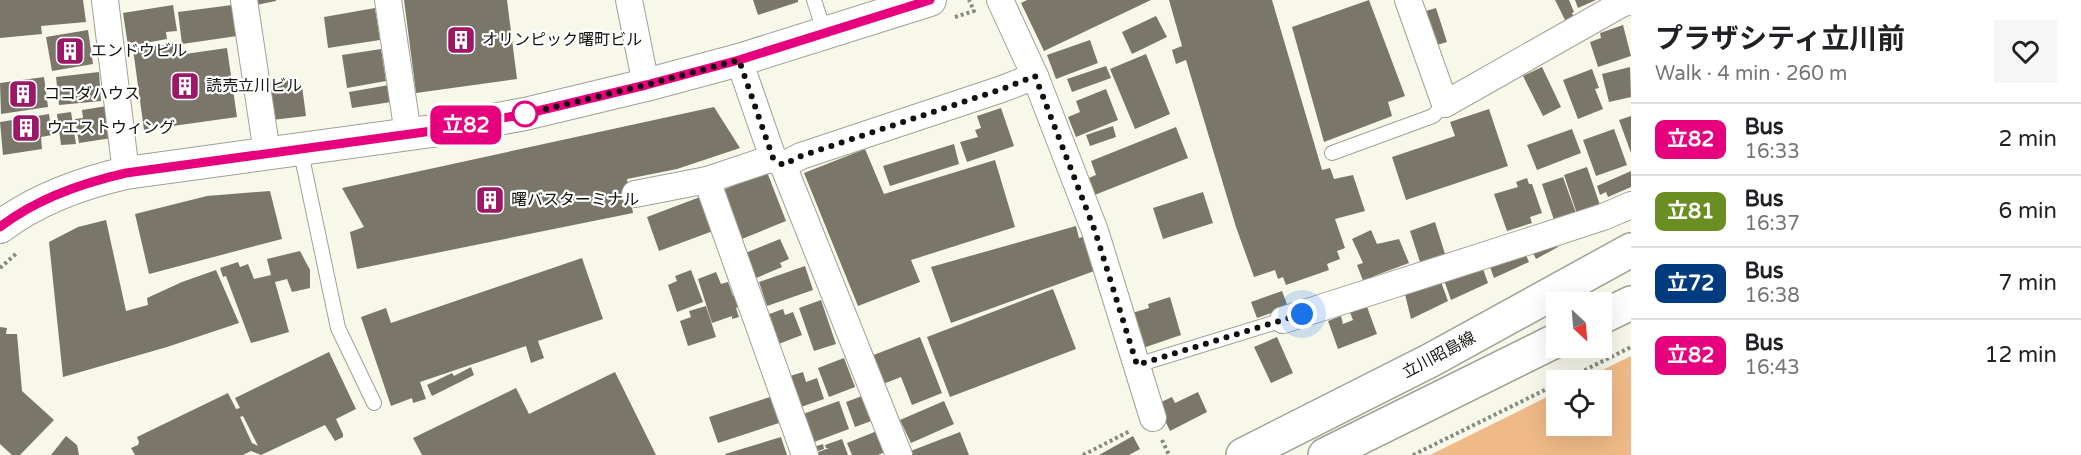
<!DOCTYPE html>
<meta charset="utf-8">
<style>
body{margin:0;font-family:"Varela Round","Noto Sans JP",sans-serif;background:#f6f6f6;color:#202124;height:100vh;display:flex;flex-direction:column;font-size:22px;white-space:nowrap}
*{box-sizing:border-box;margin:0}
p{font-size:20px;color:#757577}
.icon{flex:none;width:33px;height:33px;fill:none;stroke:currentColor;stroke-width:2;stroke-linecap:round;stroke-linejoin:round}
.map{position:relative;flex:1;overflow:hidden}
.side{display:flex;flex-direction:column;background:#fff;width:450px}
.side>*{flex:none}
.badge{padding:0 12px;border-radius:9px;font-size:21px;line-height:39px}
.needle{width:39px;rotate:154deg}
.tools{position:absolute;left:1546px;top:292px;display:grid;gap:12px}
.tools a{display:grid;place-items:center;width:66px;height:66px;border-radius:0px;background:#fff;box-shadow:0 6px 24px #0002;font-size:30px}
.you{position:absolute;width:30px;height:30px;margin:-15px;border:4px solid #fff;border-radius:50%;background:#1a73e8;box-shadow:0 0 0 9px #1a73e833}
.map>.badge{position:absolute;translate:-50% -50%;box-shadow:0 0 0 3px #fff}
.round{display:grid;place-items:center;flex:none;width:63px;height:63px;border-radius:0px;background:#f6f6f6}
.headline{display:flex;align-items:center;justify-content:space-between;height:102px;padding:0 24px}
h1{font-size:28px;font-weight:700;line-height:45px}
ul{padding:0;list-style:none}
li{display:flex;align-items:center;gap:18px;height:72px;padding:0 24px;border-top:2px solid #e0e0e0}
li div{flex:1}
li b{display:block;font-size:22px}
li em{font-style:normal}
li .badge{min-width:66px;font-weight:700;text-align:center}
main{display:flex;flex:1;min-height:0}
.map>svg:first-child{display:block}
.green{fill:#efba87}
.building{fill:#7b766a;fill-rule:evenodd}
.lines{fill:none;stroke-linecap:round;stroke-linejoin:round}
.service-casing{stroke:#a0a194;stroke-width:16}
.minor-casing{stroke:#a0a194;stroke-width:28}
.tertiary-casing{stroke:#a0a194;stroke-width:34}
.secondary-casing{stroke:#a0a194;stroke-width:36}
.path{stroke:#88897f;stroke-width:4;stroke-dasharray:3 3;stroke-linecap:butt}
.service{stroke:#fff;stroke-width:14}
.minor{stroke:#fff;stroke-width:26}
.tertiary{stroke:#fff;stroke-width:32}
.secondary{stroke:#fff;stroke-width:33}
.line-casing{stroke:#fff;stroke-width:14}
.line{stroke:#e6007e;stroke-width:9}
.walk{stroke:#11120d;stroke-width:6;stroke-dasharray:0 10.8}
.stop-dot{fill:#fff;stroke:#e6007e;stroke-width:3}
.labels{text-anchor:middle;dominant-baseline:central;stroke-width:4.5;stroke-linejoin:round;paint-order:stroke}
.poi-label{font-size:16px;fill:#11120d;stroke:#fff;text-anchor:start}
.street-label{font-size:16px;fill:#11120d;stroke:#fff}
</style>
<main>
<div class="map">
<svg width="1631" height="455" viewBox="0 0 1631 455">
<rect width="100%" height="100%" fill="#f7f8ea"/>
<!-- green -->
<path class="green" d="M1631,356V455H1430L1557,392V426H1602V381H1580Z"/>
<!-- building -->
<g class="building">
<path d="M0,0H83L86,22L41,26L42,34L0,38Z"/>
<path d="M255,0H276V1L256,5Z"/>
<path d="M404,0H507L517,79L416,93Z"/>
<path d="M753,0H798V2L758,15Z"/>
<path d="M1027,0H1151L1044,51L1021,3Z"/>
<path d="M1169,0H1272L1322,170L1330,168L1334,179L1353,175L1365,211L1335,219L1345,248L1337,251L1340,259L1327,264L1329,270L1286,285L1283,277L1278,279L1275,270L1254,277L1236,227L1186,60L1176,64L1172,50L1182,46Z"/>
<path d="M1369,0L1405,96L1388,102L1392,116L1324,142L1292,27Z"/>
<path d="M1555,0H1569L1574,12L1572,13L1574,18L1566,22Z"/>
<path d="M1575,0H1596L1578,8Z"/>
<path d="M173,5L177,31L166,32L167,39L128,46L123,13Z"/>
<path d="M232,5L237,36L182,44L178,12Z"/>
<path d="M375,8L380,40L328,48L324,17Z"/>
<path d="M1436,8L1447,42L1437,45L1426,11Z"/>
<path d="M1156,16L1167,37L1132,54L1122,32Z"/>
<path d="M1623,25L1631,56L1598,67L1590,42L1601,38L1600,33Z"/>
<path d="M88,30L93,64L52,71L46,37Z"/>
<path d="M1090,40L1098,63L1056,79L1047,55Z"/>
<path d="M177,43L178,55L227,48L237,117L144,130L133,49Z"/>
<path d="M381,49L386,81L347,88L342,55Z"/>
<path d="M1146,54L1170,114L1135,129L1110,69Z"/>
<path d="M1106,66L1111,78L1072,92L1067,79Z"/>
<path d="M1542,67L1561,107L1543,116L1523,76Z"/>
<path d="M1630,67L1631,97L1609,102L1602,74Z"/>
<path d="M1592,69L1599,88L1595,89L1603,109L1578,119L1563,80Z"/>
<path d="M99,72L101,101L59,105L56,77Z"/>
<path d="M44,77L48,107L1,114L0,83Z"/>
<path d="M297,79L298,86H302L306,116L272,120L268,83Z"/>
<path d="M389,85L391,102L352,108L349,92Z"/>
<path d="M1106,89L1118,120L1076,137L1068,117L1080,112L1076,101Z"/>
<path d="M107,106L112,138L79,143L75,119L83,118L82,110Z"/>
<path d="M714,107L740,148L677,169L627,179L633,213L357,269L350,232L364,227L342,188Z"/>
<path d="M1001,108L1014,146L967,162L960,142L978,137L975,130L981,128L977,116Z"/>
<path d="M1489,109L1508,166L1406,200L1392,157L1455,136L1450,122Z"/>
<path d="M71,112L76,144L61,145L57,114Z"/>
<path d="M49,114L52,135L41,137L42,149L3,155L0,122Z"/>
<path d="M1631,116V153L1619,120Z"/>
<path d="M1113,126L1116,137L1090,146L1086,135Z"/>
<path d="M1176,127L1188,158L1092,196L1086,179L1096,175L1091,161Z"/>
<path d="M1572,129L1581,153L1537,170L1527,145Z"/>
<path d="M1614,129L1627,165L1596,176L1583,140Z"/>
<path d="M954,144L959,164L890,186L883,166Z"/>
<path d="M865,149L884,194L995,160L1015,227L911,260L920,282L858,306L804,173Z"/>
<path d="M1587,167L1600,205L1577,214L1564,175Z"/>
<path d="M1631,171V187L1608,197L1606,192L1600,195L1597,186Z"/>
<path d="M767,172L786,221L742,239L723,190Z"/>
<path d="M1563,177L1576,213L1554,220L1542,184Z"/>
<path d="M1527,178L1529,184H1532L1542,213L1530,217L1532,223L1507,231L1494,194L1518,187L1516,182Z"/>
<path d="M270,191L282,239L149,274L135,214L207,196Z"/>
<path d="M1203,192L1213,223L1163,239L1153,208Z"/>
<path d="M700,197L713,231L659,251L647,217Z"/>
<path d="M106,220L126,311L148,305L147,298L182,282L216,270L239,323L167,347L63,377L49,242L78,227Z"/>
<path d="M1435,222L1445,254L1420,262L1410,231Z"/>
<path d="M1076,226L1079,238L1085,236L1097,270L951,323L931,267Z"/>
<path d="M1371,230L1377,244L1399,239L1409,263L1374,276L1376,282L1365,286L1357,265L1363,263L1352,239Z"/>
<path d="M780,239L789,259L780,263L782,267L754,279L743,254Z"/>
<path d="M1556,242L1558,247L1536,259L1533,253Z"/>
<path d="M300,251L310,270V288L292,292L287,279L275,282L289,332L251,343L226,276L223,277L220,268L238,262L240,267L248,264L254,279L271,275L267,259Z"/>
<path d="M1524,251L1529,262L1494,278L1489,264Z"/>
<path d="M582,258L603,319L538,341L544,358L531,363L526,346L420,382L426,399L413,403L412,398L391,406L361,317L386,308L391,323Z"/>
<path d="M805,266L813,290L767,306L759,282Z"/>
<path d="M1482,266L1488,283L1451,300L1443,277Z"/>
<path d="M691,270L703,302L677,312L668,285L677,281L675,276Z"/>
<path d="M716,272L721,284L728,282L733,296L737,295L741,306L736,308L739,317L732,319V316L712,323L698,279Z"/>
<path d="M1441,282L1448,301L1411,319L1405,294Z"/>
<path d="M1053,289L1076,349L950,397L927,337Z"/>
<path d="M1282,291L1288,307L1257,318L1251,302Z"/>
<path d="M1170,297L1181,335L1143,348L1132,313L1149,308L1148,304Z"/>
<path d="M821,300L836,344L814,351L799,308Z"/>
<path d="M1366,304L1377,334L1338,349L1328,321L1341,316L1343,324L1353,320L1349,310Z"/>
<path d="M706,306L716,337L688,346L680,321L691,317L689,311Z"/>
<path d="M783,309L785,315L793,312L802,335L776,345L764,316Z"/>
<path d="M0,327L7,328L6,334H17L22,391L54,420L20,455H12L0,444Z"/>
<path d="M920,337L942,393L912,405L901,377L883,384L871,356Z"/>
<path d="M1277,337L1293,373L1271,383L1254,347Z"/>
<path d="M329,352L356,409L336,419L343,434V437L335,441L325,425L261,455L251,451L243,455H135L131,448L138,445L139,442L137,437L228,393L236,409L240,408L235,398ZM243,416L258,446L252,443L240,417Z"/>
<path d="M844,358L855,387L829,397L818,368Z"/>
<path d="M471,367L474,375L432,396L427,385L452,373L454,376Z"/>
<path d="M615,372L656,455H422L413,438L516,388L529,414Z"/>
<path d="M803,372L806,382L817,378L824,399L798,408L787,377Z"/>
<path d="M1198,392L1207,412L1170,431L1157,404L1172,397L1175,403Z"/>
<path d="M862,396L871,421L855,427L846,402Z"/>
<path d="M770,397L779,423L718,443L709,417Z"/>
<path d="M839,401L849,429L814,442L803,414Z"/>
<path d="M944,401L954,424L911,443L900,420Z"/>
<path d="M877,431L885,452L878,455H852L847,443Z"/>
<path d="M960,432L969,455H910L908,452Z"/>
<path d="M66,436L77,445L79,455H51Z"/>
<path d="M1133,436L1140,449L1129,455H1099Z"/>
<path d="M781,437L787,455H726L725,454Z"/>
<path d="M842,439L848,455H811L829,448H826L825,445Z"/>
<path d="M823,444L824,449L815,452L814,447Z"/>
</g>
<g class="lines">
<!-- service casing -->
<g class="service-casing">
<g id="service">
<path d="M814,0L825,34"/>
<path d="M300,148L338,328L374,403"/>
<path d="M1332,153L1433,116L1445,104"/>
<path d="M1137,365L1283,320"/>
</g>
</g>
<!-- minor casing -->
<g class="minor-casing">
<g id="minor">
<path d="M105,0L126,173"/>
<path d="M244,0L267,153"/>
<path d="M388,0L408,134"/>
<path d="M629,0L646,85"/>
<path d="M1000,0L1035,76L1095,231L1153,418"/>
<path d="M1408,0L1445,104L1623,3L1631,2"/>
<path d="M773,158L783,165L899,455"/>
<path d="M783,165L801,156L1002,89L1035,76"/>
<path d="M707,180L805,455"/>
<path d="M635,194L707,180L773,158L739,60"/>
<path d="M1283,320L1523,243L1603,217L1631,205"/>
</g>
</g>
<!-- tertiary casing -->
<g class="tertiary-casing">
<path id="tertiary" d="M0,227C37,199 82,183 126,173L432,131L525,114L646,85L739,60L930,0"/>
</g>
<!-- secondary casing -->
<g class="secondary-casing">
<g id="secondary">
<path d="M1602,317L1631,303"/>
<path d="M1243,455L1431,360L1631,250"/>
<path d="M1325,455L1557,340"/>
</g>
</g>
<!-- path -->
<g class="path">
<path d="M955,17L974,11L969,0"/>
<path d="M0,268L17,253"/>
<path d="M1563,381L1631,347"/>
<path d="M1162,440L1169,455"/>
<path d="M1083,455L1130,431"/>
<path d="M1413,455L1557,384"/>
</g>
<!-- service -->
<use href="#service" class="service"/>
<!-- minor -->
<use href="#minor" class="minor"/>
<!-- tertiary -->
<use href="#tertiary" class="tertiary"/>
<!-- secondary -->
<use href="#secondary" class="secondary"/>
</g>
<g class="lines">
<!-- line casing -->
<g class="line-casing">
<path id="line" d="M0,227C36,199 82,183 126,173L432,131L525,114L646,85L739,60L930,0"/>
</g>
<!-- line -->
<use href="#line" class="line"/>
<!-- walk -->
<path class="walk" d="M525,114L646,85L739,60L773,158L783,165L801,156L1002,89L1035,76L1095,231L1137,365L1302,314"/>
</g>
<!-- icons -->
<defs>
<g id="building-square" transform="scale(1.5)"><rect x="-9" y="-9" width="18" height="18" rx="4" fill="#9e1767" stroke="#fff"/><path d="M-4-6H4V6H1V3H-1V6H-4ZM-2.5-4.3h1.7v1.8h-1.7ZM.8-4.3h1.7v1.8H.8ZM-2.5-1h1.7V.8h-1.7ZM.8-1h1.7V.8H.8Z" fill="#fff"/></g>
</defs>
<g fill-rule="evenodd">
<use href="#building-square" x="461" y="40"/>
<use href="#building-square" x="70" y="51"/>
<use href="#building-square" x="185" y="86"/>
<use href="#building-square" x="23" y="94"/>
<use href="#building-square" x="26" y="128"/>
<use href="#building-square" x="490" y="200"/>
</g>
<!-- markers -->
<circle class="stop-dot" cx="525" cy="114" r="12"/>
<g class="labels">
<!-- poi labels -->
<g class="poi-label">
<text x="482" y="40">オリンピック曙町ビル</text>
<text x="91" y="51">エンドウビル</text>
<text x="206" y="86">読売立川ビル</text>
<text x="44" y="94">ココダハウス</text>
<text x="47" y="128">ウエストウィング</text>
<text x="511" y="200">曙バスターミナル</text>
</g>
<!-- street labels -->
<g class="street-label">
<text transform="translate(1439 355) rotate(-28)">立川昭島線</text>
</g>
</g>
</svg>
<div class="tools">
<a><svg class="needle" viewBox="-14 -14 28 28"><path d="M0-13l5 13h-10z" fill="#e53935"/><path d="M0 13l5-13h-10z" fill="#757577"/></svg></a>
<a><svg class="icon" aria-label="locate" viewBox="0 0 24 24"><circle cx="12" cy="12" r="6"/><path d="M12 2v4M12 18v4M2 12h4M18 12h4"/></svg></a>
</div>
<div class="you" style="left:1302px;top:314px"></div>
<b class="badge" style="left:466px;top:125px;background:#e6007e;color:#fff">立82</b>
</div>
<section class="side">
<div class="headline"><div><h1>プラザシティ立川前</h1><p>Walk · 4 min · 260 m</p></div><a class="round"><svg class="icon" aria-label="heart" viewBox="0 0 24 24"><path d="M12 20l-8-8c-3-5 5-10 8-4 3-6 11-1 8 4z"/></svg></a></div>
<ul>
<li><span class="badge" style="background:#e6007e;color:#fff">立82</span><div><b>Bus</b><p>16:33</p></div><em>2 min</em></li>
<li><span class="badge" style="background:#6b8e23;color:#fff">立81</span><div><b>Bus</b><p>16:37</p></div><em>6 min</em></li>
<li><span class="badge" style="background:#003b80;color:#fff">立72</span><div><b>Bus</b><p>16:38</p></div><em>7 min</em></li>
<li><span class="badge" style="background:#e6007e;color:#fff">立82</span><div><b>Bus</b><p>16:43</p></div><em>12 min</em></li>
</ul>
</section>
</main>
